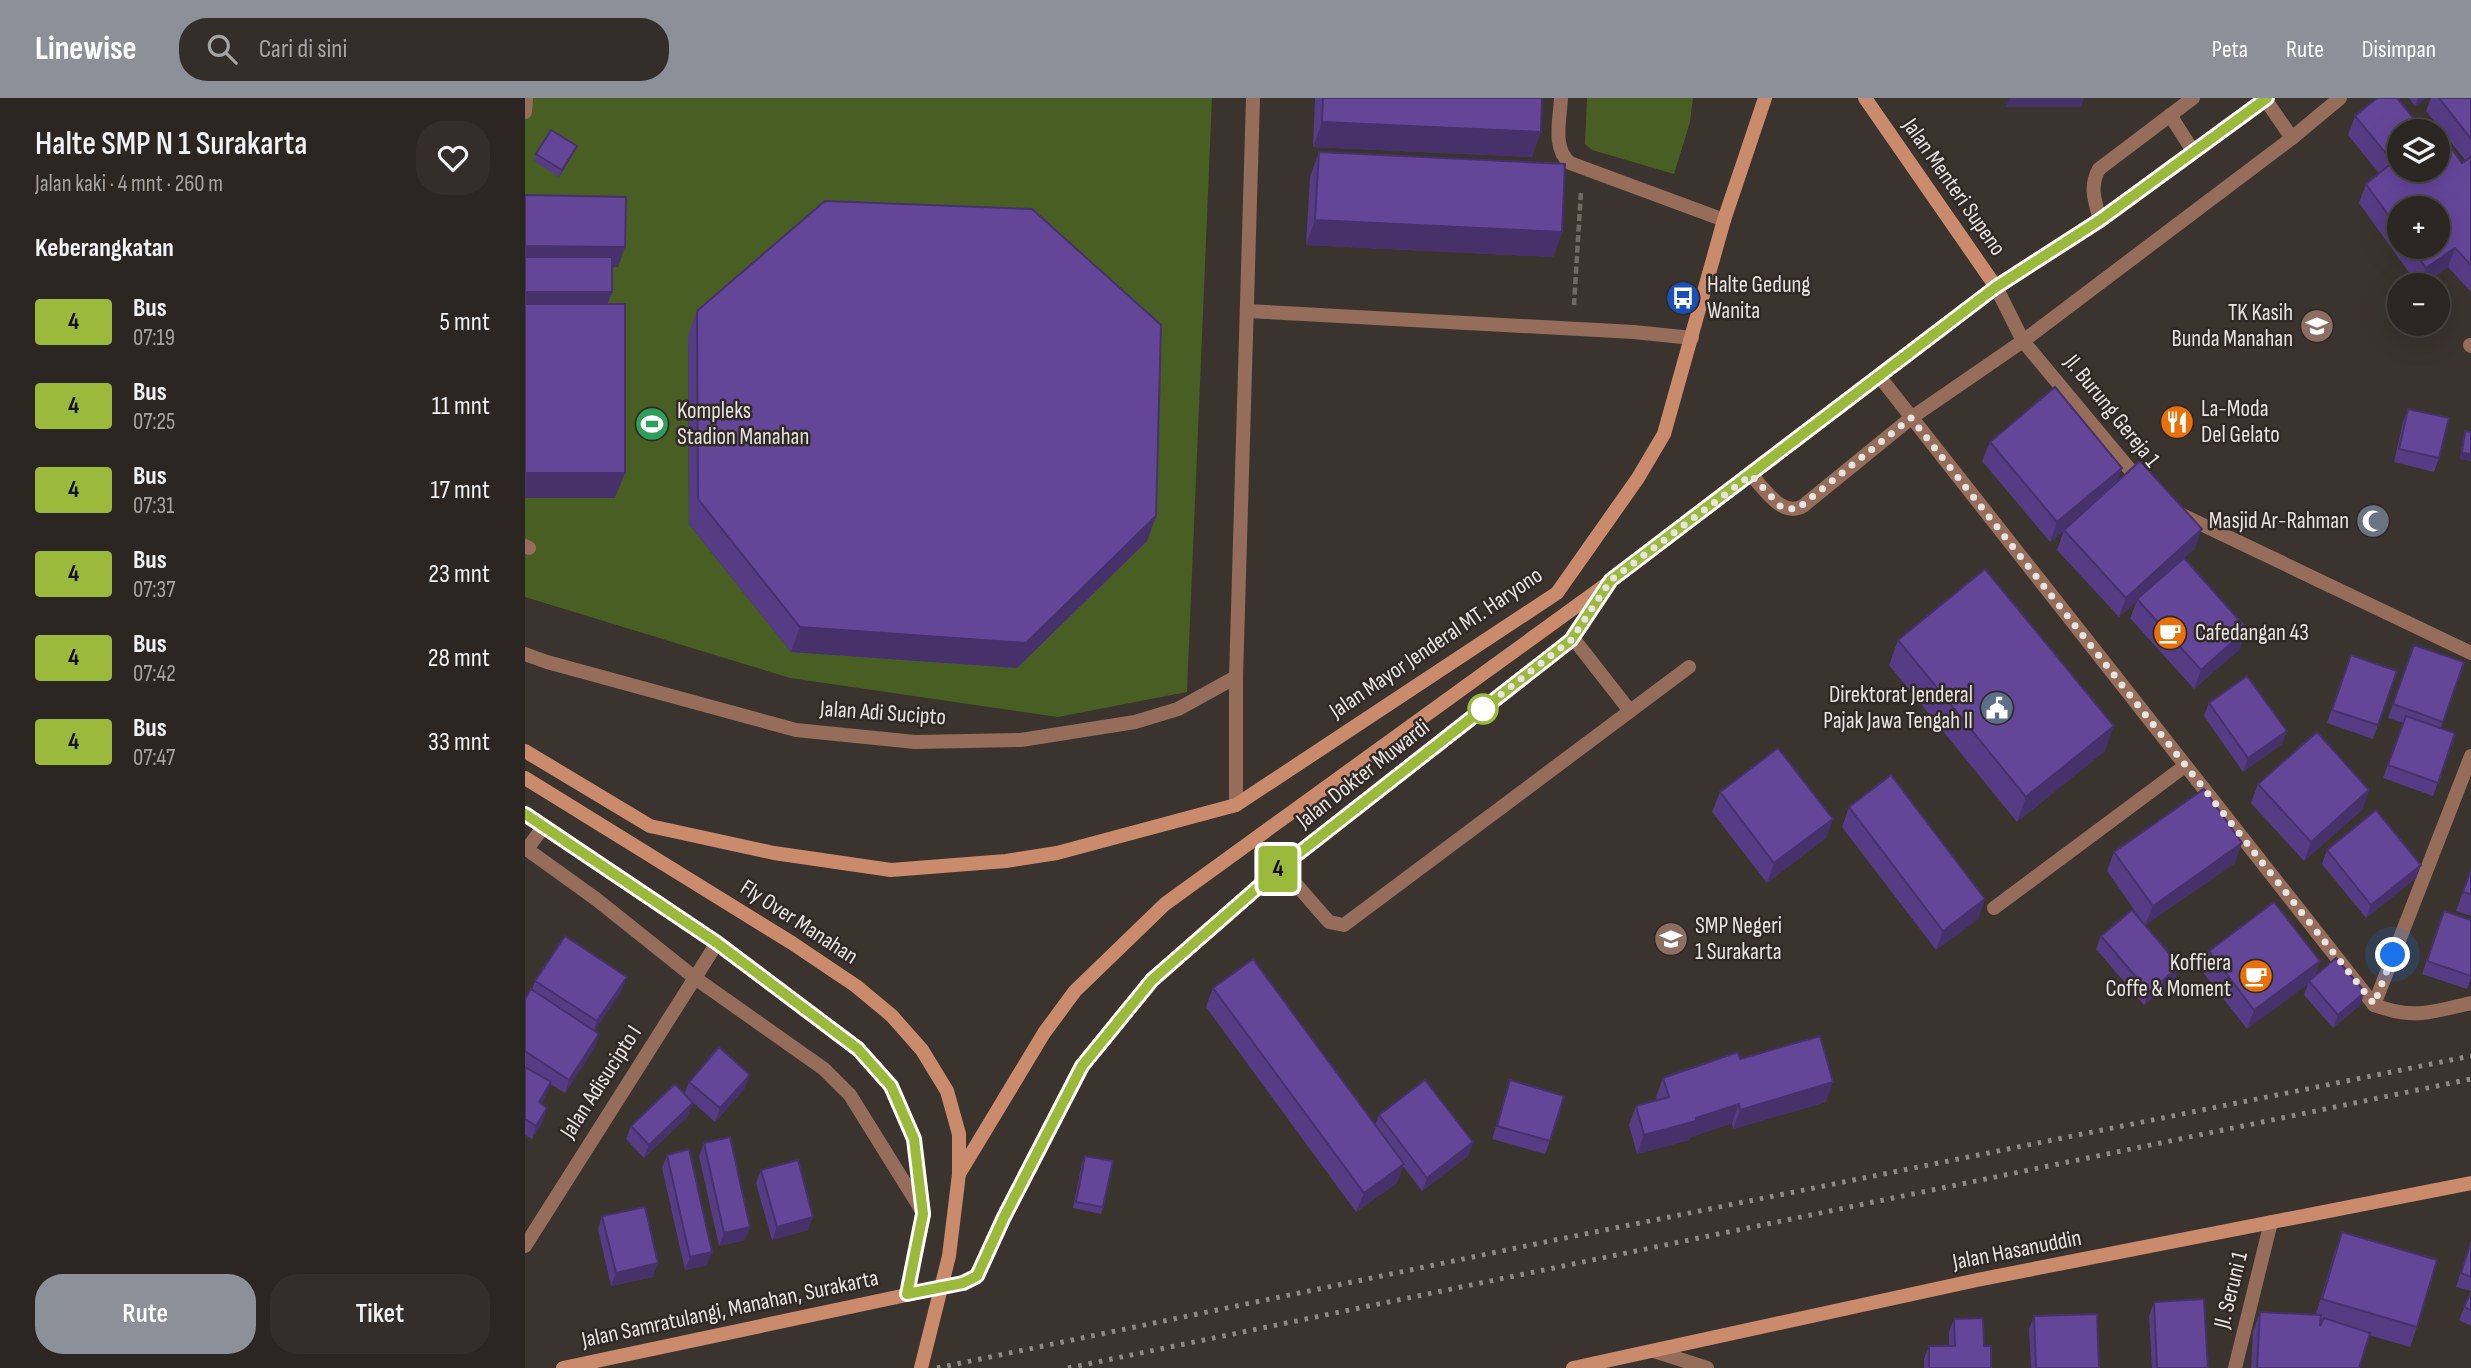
<!DOCTYPE html>
<html lang="id">
<meta charset="utf-8">
<style>
body{margin:0;font-family:"Sofia Sans Condensed",sans-serif;background:#342e2a;color:#f1f3f6;height:100vh;display:flex;flex-direction:column;font-size:26px;white-space:nowrap}
*{box-sizing:border-box;margin:0}
p{font-size:23px;color:#a6a5a5}
.icon{flex:none;width:38px;height:38px;fill:none;stroke:currentColor;stroke-width:2;stroke-linecap:round;stroke-linejoin:round}
.map{position:relative;flex:1;overflow:hidden}
.panel{display:flex;flex-direction:column;background:#2c2622;width:525px}
.panel>*{flex:none}
.badge{padding:0 14px;border-radius:5px;font-size:24px;line-height:46px}
.buttons{position:absolute;left:1862px;top:21px;display:grid;gap:14px}
.buttons a{display:grid;place-items:center;width:63px;height:63px;border-radius:50%;background:#2c2622;box-shadow:0 7px 28px #0002,0 0 0 2px #484340;font-size:35px}
.you{position:absolute;width:35px;height:35px;margin:-18px;border:5px solid #fff;border-radius:50%;background:#1a73e8;box-shadow:0 0 0 10px #1a73e833}
.map>.badge{position:absolute;translate:-50% -50%;box-shadow:0 0 0 4px #fff}
h2{padding:0 35px;font-size:26px;line-height:63px}
.round{display:grid;place-items:center;flex:none;width:74px;height:74px;border-radius:28px;background:#342e2a}
.head{display:flex;align-items:center;justify-content:space-between;height:119px;padding:0 35px}
h1{font-size:33px;font-weight:600;line-height:52px}
.primary-button{display:flex;gap:14px;margin-top:auto;padding:14px 35px}
.primary-button a{flex:1;height:80px;border-radius:28px;background:#8c9099;color:#fff;font-size:28px;font-weight:600;line-height:80px;text-align:center}
.primary-button a+a{background:#342e2a;color:#f1f3f6}
ul{padding:0;list-style:none}
li{display:flex;align-items:center;gap:21px;height:84px;padding:0 35px}
li div{flex:1}
li b{display:block;font-size:26px}
li em{font-style:normal}
li .badge{min-width:77px;font-weight:700;text-align:center}
header{display:flex;align-items:center;gap:42px;box-sizing:border-box;height:98px;padding:0 35px;background:#8c9099;color:#fff}
header strong{font-size:33px}
nav{display:flex;gap:38px;margin-inline-start:auto;font-size:24px}
.search{width:490px;height:63px;background:#342e2a;display:flex;align-items:center;gap:18px;box-sizing:border-box;padding:0 24px;border-radius:28px;color:#a6a5a5;font-size:26px}
main{display:flex;flex:1;min-height:0}
.map>svg:first-child{display:block}
.green{fill:#485e23;fill-rule:evenodd}
.lines{fill:none;stroke-linecap:round;stroke-linejoin:round}
.path{stroke:#706a66;stroke-width:4.5;stroke-dasharray:7 3.5;stroke-linecap:butt}
.lane{stroke:#956d5a;stroke-width:14}
.street{stroke:#956d5a;stroke-width:14}
.secondary{stroke:#ca8b6d;stroke-width:14}
.rail{stroke:#908a86;stroke-width:5;stroke-dasharray:3.5 7;stroke-linecap:butt}
.wall{fill:#563c84;fill-rule:evenodd}
.shaded-wall{fill:#46316b}
.building{fill:#644699;stroke:#46316b;stroke-width:2}
.line-casing{stroke:#fff;stroke-width:16}
.line{stroke:#9bba3b;stroke-width:10}
.walk{stroke:#e9e4e1;stroke-width:7;stroke-dasharray:0 12.6}
.stop-dot{fill:#fff;stroke:#9bba3b;stroke-width:3.5}
.labels{text-anchor:middle;dominant-baseline:central;stroke-width:5;stroke-linejoin:round;paint-order:stroke}
.street-label{font-size:23px;fill:#e9e4e1;stroke:#302925}
.poi-label{font-size:23px;fill:#e9e4e1;stroke:#302925;text-anchor:start}
</style>
<header>
<strong>Linewise</strong>
<div class="search"><svg class="icon" aria-label="search" viewBox="0 0 24 24"><circle cx="10" cy="10" r="6"/><path d="M15 15l6 6"/></svg>Cari di sini</div>
<nav><a>Peta</a><a>Rute</a><a>Disimpan</a></nav>
</header>
<main>
<section class="panel">
<div class="head"><div><h1>Halte SMP N 1 Surakarta</h1><p>Jalan kaki · 4 mnt · 260 m</p></div><a class="round"><svg class="icon" aria-label="heart" viewBox="0 0 24 24"><path d="M12 20l-8-8c-3-5 5-10 8-4 3-6 11-1 8 4z"/></svg></a></div>
<h2>Keberangkatan</h2>
<ul>
<li><span class="badge" style="background:#9bba3b;color:#111">4</span><div><b>Bus</b><p>07:19</p></div><em>5 mnt</em></li>
<li><span class="badge" style="background:#9bba3b;color:#111">4</span><div><b>Bus</b><p>07:25</p></div><em>11 mnt</em></li>
<li><span class="badge" style="background:#9bba3b;color:#111">4</span><div><b>Bus</b><p>07:31</p></div><em>17 mnt</em></li>
<li><span class="badge" style="background:#9bba3b;color:#111">4</span><div><b>Bus</b><p>07:37</p></div><em>23 mnt</em></li>
<li><span class="badge" style="background:#9bba3b;color:#111">4</span><div><b>Bus</b><p>07:42</p></div><em>28 mnt</em></li>
<li><span class="badge" style="background:#9bba3b;color:#111">4</span><div><b>Bus</b><p>07:47</p></div><em>33 mnt</em></li>
</ul>
<div class="primary-button"><a>Rute</a><a>Tiket</a></div>
</section>
<div class="map">
<svg width="1946" height="1270" viewBox="0 0 1946 1270">
<rect width="100%" height="100%" fill="#3a332e"/>
<!-- green -->
<g class="green">
<path d="M0,0H687L662,594L533,619L265,580L0,499ZM163,238L266,554L164,426Z"/>
<path d="M1062,0H1168L1165,24L1149,76L1067,52L1060,46Z"/>
</g>
<g class="lines">
<!-- path -->
<path class="path" d="M1049,207L1056,93"/>
<!-- lane -->
<g class="lane">
<path d="M1036,0C1035,21 1027,51 1045,65L1199,122"/>
<path d="M0,14L1,0"/>
<path d="M722,213L1109,234L1167,240"/>
<path d="M0,448L4,450"/>
<path d="M1048,540L1105,613"/>
<path d="M0,556L22,564L271,632L390,644L496,642L610,624L653,611L711,579"/>
<path d="M0,750L71,801L170,880L299,971L325,997L399,1116"/>
<path d="M2,751L19,728"/>
<path d="M756,769L804,824L819,827L1164,569"/>
</g>
<!-- street -->
<g class="street">
<path d="M1740,1L1767,40"/>
<path d="M1645,17L1668,53"/>
<path d="M1575,122C1570,103 1564,89 1574,71L1668,0"/>
<path d="M1471,189L1498,243L1616,385"/>
<path d="M1945,247L1946,248"/>
<path d="M1354,278L1849,907C1890,922 1905,914 1946,905"/>
<path d="M1226,377C1240,391 1257,420 1278,408L1386,320L1498,243L1767,40L1815,0"/>
<path d="M1657,417L1946,555"/>
<path d="M711,707V579L728,0"/>
<path d="M1469,810L1660,668"/>
<path d="M1849,907L1946,658"/>
<path d="M0,1148L192,845"/>
<path d="M1129,1253L1182,1270"/>
<path d="M1710,1270L1746,1124"/>
</g>
<!-- secondary -->
<g class="secondary">
<path d="M1340,0L1471,189"/>
<path d="M0,653L125,728L249,755L366,772L481,763L532,755L711,707L1032,495L1113,380L1139,336L1199,122L1240,0"/>
<path d="M0,680L267,845L331,888L367,918L397,952L422,993L434,1036V1076L424,1158L396,1270"/>
<path d="M0,716L192,845L333,951L366,988L389,1041L399,1116L382,1196"/>
<path d="M434,1076L519,935L550,893L640,806L1086,483L1471,189L1575,122L1742,0"/>
<path d="M38,1270L438,1185L452,1178L479,1119L557,968L627,882L756,769L1046,542L1080,492"/>
<path d="M1048,1270L1452,1182L1946,1085"/>
</g>
<!-- rail -->
<g class="rail">
<path d="M412,1270L1030,1142L1946,958"/>
<path d="M543,1270L1946,981"/>
</g>
</g>
<!-- wall -->
<g class="wall">
<path d="M790,0H1017L1007,59L788,49Z"/>
<path d="M1884,0H1901L1890,8Z"/>
<path d="M1906,0H1946V194L1923,169L1897,187H1893L1834,105L1841,86L1854,75L1823,37L1830,18L1874,33L1937,65L1941,63L1901,13ZM1874,110L1913,149H1874Z"/>
<path d="M52,48L49,54L34,79L9,63L11,56Z"/>
<path d="M794,54L1037,134L1028,159L781,147L785,79Z"/>
<path d="M172,213L631,418L622,443L492,570L266,554L164,426L163,238Z"/>
<path d="M1883,311L1914,360L1909,374L1869,364L1878,324Z"/>
<path d="M1940,333L1946,334V363L1935,361L1938,340Z"/>
<path d="M1465,344L1593,384L1670,450L1659,460L1715,551L1669,591L1605,520L1612,503L1594,519L1532,452L1539,432L1542,430L1525,444L1457,363Z"/>
<path d="M1373,542L1580,653L1492,724L1364,567Z"/>
<path d="M1889,547L1939,564L1916,630L1930,635L1908,698L1858,680L1878,625L1863,620Z"/>
<path d="M1826,557L1872,573L1848,641L1802,625Z"/>
<path d="M1684,605L1757,646L1718,674L1679,618Z"/>
<path d="M1733,686L1844,692L1837,712L1779,763L1726,705Z"/>
<path d="M1195,694L1301,740L1242,785L1187,714Z"/>
<path d="M1324,709L1460,801L1453,821L1411,852L1317,729Z"/>
<path d="M1802,752L1896,767L1891,780L1841,820L1797,766Z"/>
<path d="M1589,754L1710,765L1620,827L1582,773Z"/>
<path d="M1946,771V818L1931,813Z"/>
<path d="M1919,813L1946,822V880L1942,891L1897,876Z"/>
<path d="M1576,838L1650,881L1619,907L1571,851Z"/>
<path d="M1684,853L1795,863L1789,879L1835,907L1808,930L1779,897L1783,886L1722,931L1677,873Z"/>
<path d="M10,883L97,892L69,933L74,936L70,949L40,995L25,986L21,997L16,1006L22,1010L18,1023L7,1041L0,1037V901L7,892Z"/>
<path d="M688,890L850,1027L854,1017L948,1044L943,1058L897,1093L878,1068L872,1085L831,1114L681,909Z"/>
<path d="M1215,961L1301,1004L1208,1031L1207,1025L1166,1039L1164,1042L1112,1056L1104,1027L1111,1008L1132,1002L1131,999L1138,980Z"/>
<path d="M985,982L1025,1043L1020,1056L967,1041Z"/>
<path d="M164,984L220,990L190,1024L162,999L163,1018L119,1060L101,1041L106,1028L159,997Z"/>
<path d="M179,1045L225,1129L220,1142L194,1148L174,1058Z"/>
<path d="M142,1057L182,1167L160,1172L137,1070Z"/>
<path d="M560,1058L578,1109L576,1116L548,1110L557,1065Z"/>
<path d="M236,1072L283,1132L247,1142L231,1085Z"/>
<path d="M77,1118L128,1179L86,1188L73,1131Z"/>
<path d="M1817,1134L1892,1229L1885,1249L1844,1237L1834,1270H1726L1728,1233L1735,1214L1791,1216L1810,1153Z"/>
<path d="M1946,1143V1193L1931,1189Z"/>
<path d="M1946,1194V1228L1934,1222Z"/>
<path d="M1629,1204L1683,1270H1627L1624,1218Z"/>
<path d="M1509,1218L1574,1270H1506L1504,1231Z"/>
<path d="M1429,1221L1459,1248L1466,1270H1399V1261L1404,1248H1424V1234Z"/>
</g>
<!-- shaded-wall -->
<g class="shaded-wall">
<path d="M1484,0H1559L1556,9H1481Z"/>
<path d="M1893,0H1901L1890,8Z"/>
<path d="M797,24L1016,34L1007,59L788,49Z"/>
<path d="M52,48L49,54L34,79L37,72Z"/>
<path d="M790,122L1037,134L1028,159L781,147Z"/>
<path d="M0,148L100,149L93,169L0,168Z"/>
<path d="M1930,150L1923,169L1897,187H1895L1901,170Z"/>
<path d="M0,194H87L82,207H0Z"/>
<path d="M1937,355L1946,356V363L1935,361Z"/>
<path d="M1597,370L1590,390L1525,444L1532,424Z"/>
<path d="M0,375H100L90,400H0Z"/>
<path d="M631,418L622,443L492,570L266,554L275,529Z"/>
<path d="M1677,431L1670,450L1613,502L1612,501V503L1594,519L1601,500Z"/>
<path d="M1722,531L1715,551L1669,591L1676,572Z"/>
<path d="M1589,628L1580,653L1492,724L1501,699Z"/>
<path d="M1762,633L1757,646L1718,674L1723,660Z"/>
<path d="M1844,692L1837,712L1779,763L1786,744Z"/>
<path d="M1308,721L1301,740L1242,785L1249,765Z"/>
<path d="M1717,745L1710,765L1620,827L1628,808Z"/>
<path d="M1896,767L1891,780L1841,820L1846,807Z"/>
<path d="M1460,801L1453,821L1411,852L1418,833Z"/>
<path d="M1795,863L1787,882L1784,883L1783,886L1722,931L1729,912Z"/>
<path d="M1655,868L1650,881L1619,907L1624,894Z"/>
<path d="M102,879L97,892L67,937L72,923Z"/>
<path d="M1840,894L1835,907L1808,930L1813,917Z"/>
<path d="M74,936L70,949L40,995L44,982Z"/>
<path d="M225,977L220,990L190,1024L195,1010Z"/>
<path d="M26,984L21,997L9,1018L14,1004Z"/>
<path d="M1308,984L1301,1004L1208,1031L1215,1012Z"/>
<path d="M168,1005L163,1018L119,1060L124,1047Z"/>
<path d="M1214,1006L1207,1025L1166,1039L1164,1042L1112,1056L1119,1037Z"/>
<path d="M22,1010L18,1023L7,1041L11,1028Z"/>
<path d="M948,1044L943,1058L897,1093L902,1080Z"/>
<path d="M879,1066L872,1085L831,1114L839,1095Z"/>
<path d="M288,1119L283,1132L247,1142L252,1129Z"/>
<path d="M225,1129L220,1142L194,1148L199,1135Z"/>
<path d="M187,1154L182,1167L160,1172L165,1159Z"/>
<path d="M133,1165L128,1179L86,1188L91,1175Z"/>
</g>
<!-- building -->
<g class="building">
<path d="M798,0H1017L1016,34L797,24Z"/>
<path d="M1852,0H1872L1899,33H1874V72H1913L1912,33L1914,32L1937,65L1946,59V167L1930,150L1901,170L1886,149H1913V110H1874V132L1841,86L1868,64L1830,18Z"/>
<path d="M1914,0H1946V41Z"/>
<path d="M26,32L52,48L37,72L11,56Z"/>
<path d="M794,54L1040,66L1037,134L790,122Z"/>
<path d="M0,97L101,99L100,149L0,148Z"/>
<path d="M300,103L507,111L636,227L631,418L501,545L275,529L173,401L172,213Z"/>
<rect x="0" y="159" width="87" height="35"/>
<rect x="0" y="206" width="100" height="169"/>
<path d="M1530,289L1597,370L1532,424L1465,344Z"/>
<path d="M1883,311L1924,320L1914,360L1874,351Z"/>
<path d="M1940,333L1946,334V356L1937,355Z"/>
<path d="M1615,363L1677,431L1601,500L1539,432Z"/>
<path d="M1659,460L1722,531L1676,572L1612,501Z"/>
<path d="M1460,471L1589,628L1501,699L1373,542Z"/>
<path d="M1889,547L1939,564L1918,624L1868,606Z"/>
<path d="M1826,557L1872,573L1853,627L1807,612Z"/>
<path d="M1722,578L1762,633L1723,660L1684,605Z"/>
<path d="M1881,618L1930,635L1913,685L1863,667Z"/>
<path d="M1792,634L1844,692L1786,744L1733,686Z"/>
<path d="M1253,650L1308,721L1249,765L1195,694Z"/>
<path d="M1366,677L1460,801L1418,833L1324,709Z"/>
<path d="M1679,691L1717,745L1628,808L1589,754Z"/>
<path d="M1851,712L1896,767L1846,807L1802,752Z"/>
<path d="M1946,772V796L1938,794Z"/>
<path d="M1749,804L1795,863L1729,912L1684,853Z"/>
<path d="M1607,812L1655,868L1624,894L1576,838Z"/>
<path d="M1919,813L1946,822V878L1902,863Z"/>
<path d="M40,838L102,879L72,923L10,883Z"/>
<path d="M1811,860L1840,894L1813,917L1784,883Z"/>
<path d="M728,861L879,1066L839,1095L688,890Z"/>
<path d="M6,891L74,936L44,982L0,953V901Z"/>
<path d="M1295,938L1308,984L1215,1012L1214,1006L1171,1020V1023L1119,1037L1111,1008L1144,999L1138,980L1213,954L1215,961Z"/>
<path d="M194,949L225,977L195,1010L164,984Z"/>
<path d="M0,969L26,984L14,1004L22,1010L11,1028L0,1021Z"/>
<path d="M900,982L948,1044L902,1080L854,1017Z"/>
<path d="M985,982L1039,998L1025,1043L972,1028Z"/>
<path d="M150,986L168,1005L124,1047L106,1028Z"/>
<path d="M205,1039L225,1129L199,1135L179,1045Z"/>
<path d="M164,1051L187,1154L165,1159L142,1057Z"/>
<path d="M560,1058L588,1063L578,1109L551,1104Z"/>
<path d="M273,1062L288,1119L252,1129L236,1072Z"/>
<path d="M120,1109L133,1165L91,1175L77,1118Z"/>
<path d="M1817,1134L1912,1162L1892,1229L1797,1201Z"/>
<path d="M1946,1144V1179L1936,1175Z"/>
<path d="M1946,1194V1212L1939,1209Z"/>
<path d="M1679,1201L1683,1270H1632L1629,1204Z"/>
<path d="M1735,1214L1796,1217L1795,1228L1799,1220L1845,1235L1834,1270H1732Z"/>
<path d="M1572,1216L1574,1270H1511L1509,1218Z"/>
<path d="M1458,1220L1459,1248H1466V1270H1404V1248H1430L1429,1221Z"/>
</g>
<g class="lines">
<!-- line casing -->
<g class="line-casing">
<path id="line" d="M0,716L192,845L333,951L366,988L389,1041L398,1116L382,1196L438,1185L452,1178L479,1119L557,968L627,882L756,769L1046,542L1086,482L1471,189L1575,122L1742,0"/>
</g>
<!-- line -->
<use href="#line" class="line"/>
<!-- walk -->
<path class="walk" d="M958,611L952,615L1046,542L1086,482L1226,377L1257,410L1272,411L1386,320L1849,906L1868,857"/>
</g>
<!-- icons -->
<defs>
<g id="bus-disc" transform="scale(1.75)"><circle r="9.5" fill="#1a4fb4" stroke="#302925"/><path d="M-5-6H5V4H4V6H2V4H-2V6H-4V4H-5ZM-3.5-4V0h7V-4ZM-3.5 1.2v1.5H-2V1.2ZM2 1.2v1.5H3.5V1.2Z" fill="#fff"/></g>
<g id="school-disc" transform="scale(1.75)"><circle r="9.5" fill="#8d6e63" stroke="#302925"/><path d="M0-5L7-2L0 1L-7-2ZM-4 1L0 2.5L4 1V4Q0 6-4 4Z" fill="#fff"/></g>
<g id="restaurant-disc" transform="scale(1.75)"><circle r="9.5" fill="#e8710a" stroke="#302925"/><path d="M-5-6h1v4h1v-4h1v4h1v-4h1v5L-1.5 .5V6h-2V.5L-5-1ZM5-6V6H3V1.5H1.5Q1.5-4 5-6Z" fill="#fff"/></g>
<g id="stadium-disc" transform="scale(1.75)"><circle r="9.5" fill="#2e9e5b" stroke="#302925"/><path d="M0-5a6.5 5 0 1 0 0 10a6.5 5 0 1 0 0-10ZM-3.5-1.8h7v3.6h-7Z" fill="#fff"/></g>
<g id="mosque-disc" transform="scale(1.75)"><circle r="9.5" fill="#6b7280" stroke="#302925"/><path d="M3.5-4.9A6 6 0 1 0 3.5 4.9A5 5 0 1 1 3.5-4.9Z" fill="#fff"/></g>
<g id="cafe-disc" transform="scale(1.75)"><circle r="9.5" fill="#e8710a" stroke="#302925"/><path d="M-5.5-4.5H6V0H3Q3 3.5 0 3.5H-2.5Q-5.5 3.5-5.5 0ZM3-3.2v2h1.7v-2ZM-6 4.5H4V6H-6Z" fill="#fff"/></g>
<g id="civic-disc" transform="scale(1.75)"><circle r="9.5" fill="#5c6f8a" stroke="#302925"/><path d="M-.6-6.5H3V-4.5H.6V-3L4-1V1h2V6H-6V1h2V-1L-.6-3ZM-1.2 2.5V6h2.4V2.5Z" fill="#fff"/></g>
</defs>
<g fill-rule="evenodd">
<use href="#bus-disc" x="1158" y="200"/>
<use href="#school-disc" x="1792" y="228"/>
<use href="#restaurant-disc" x="1652" y="324"/>
<use href="#stadium-disc" x="127" y="326"/>
<use href="#mosque-disc" x="1848" y="423"/>
<use href="#cafe-disc" x="1645" y="535"/>
<use href="#civic-disc" x="1472" y="610"/>
<use href="#school-disc" x="1146" y="841"/>
<use href="#cafe-disc" x="1731" y="878"/>
</g>
<!-- markers -->
<circle class="stop-dot" cx="958" cy="611" r="14"/>
<g class="labels">
<!-- street labels -->
<g class="street-label">
<text transform="translate(1429 89) rotate(55)">Jalan Menteri Supeno</text>
<text transform="translate(1587 313) rotate(51)">Jl. Burung Gereja 1</text>
<text transform="translate(911 545) rotate(-34)">Jalan Mayor Jenderal MT. Haryono</text>
<text transform="translate(358 615) rotate(4)">Jalan Adi Sucipto</text>
<text transform="translate(838 676) rotate(-38)">Jalan Dokter Muwardi</text>
<text transform="translate(274 824) rotate(33)">Fly Over Manahan</text>
<text transform="translate(76 984) rotate(-57)">Jalan Adisucipto I</text>
<text transform="translate(1492 1152) rotate(-11)">Jalan Hasanuddin</text>
<text transform="translate(1706 1192) rotate(-76)">Jl. Seruni 1</text>
<text transform="translate(205 1211) rotate(-12)">Jalan Samratulangi, Manahan, Surakarta</text>
</g>
<!-- poi labels -->
<g class="poi-label">
<text x="1182" y="187">Halte Gedung<tspan x="1182" dy="26">Wanita</tspan></text>
<text x="1768" y="215" text-anchor="end">TK Kasih<tspan x="1768" dy="26">Bunda Manahan</tspan></text>
<text x="1676" y="311">La-Moda<tspan x="1676" dy="26">Del Gelato</tspan></text>
<text x="152" y="313">Kompleks<tspan x="152" dy="26">Stadion Manahan</tspan></text>
<text x="1824" y="423" text-anchor="end">Masjid Ar-Rahman</text>
<text x="1670" y="535">Cafedangan 43</text>
<text x="1448" y="597" text-anchor="end">Direktorat Jenderal<tspan x="1448" dy="26">Pajak Jawa Tengah II</tspan></text>
<text x="1170" y="828">SMP Negeri<tspan x="1170" dy="26">1 Surakarta</tspan></text>
<text x="1706" y="865" text-anchor="end">Koffiera<tspan x="1706" dy="26">Coffe &amp; Moment</tspan></text>
</g>
</g>
</svg>
<div class="buttons">
<a><svg class="icon" aria-label="layers" viewBox="0 0 24 24"><path d="M12 4l9 5-9 5-9-5zM3 14l9 5 9-5"/></svg></a>
<a>+</a>
<a>−</a>
</div>
<div class="you" style="left:1868px;top:857px"></div>
<b class="badge" style="left:753px;top:771px;background:#9bba3b;color:#111">4</b>
</div>
</main>
